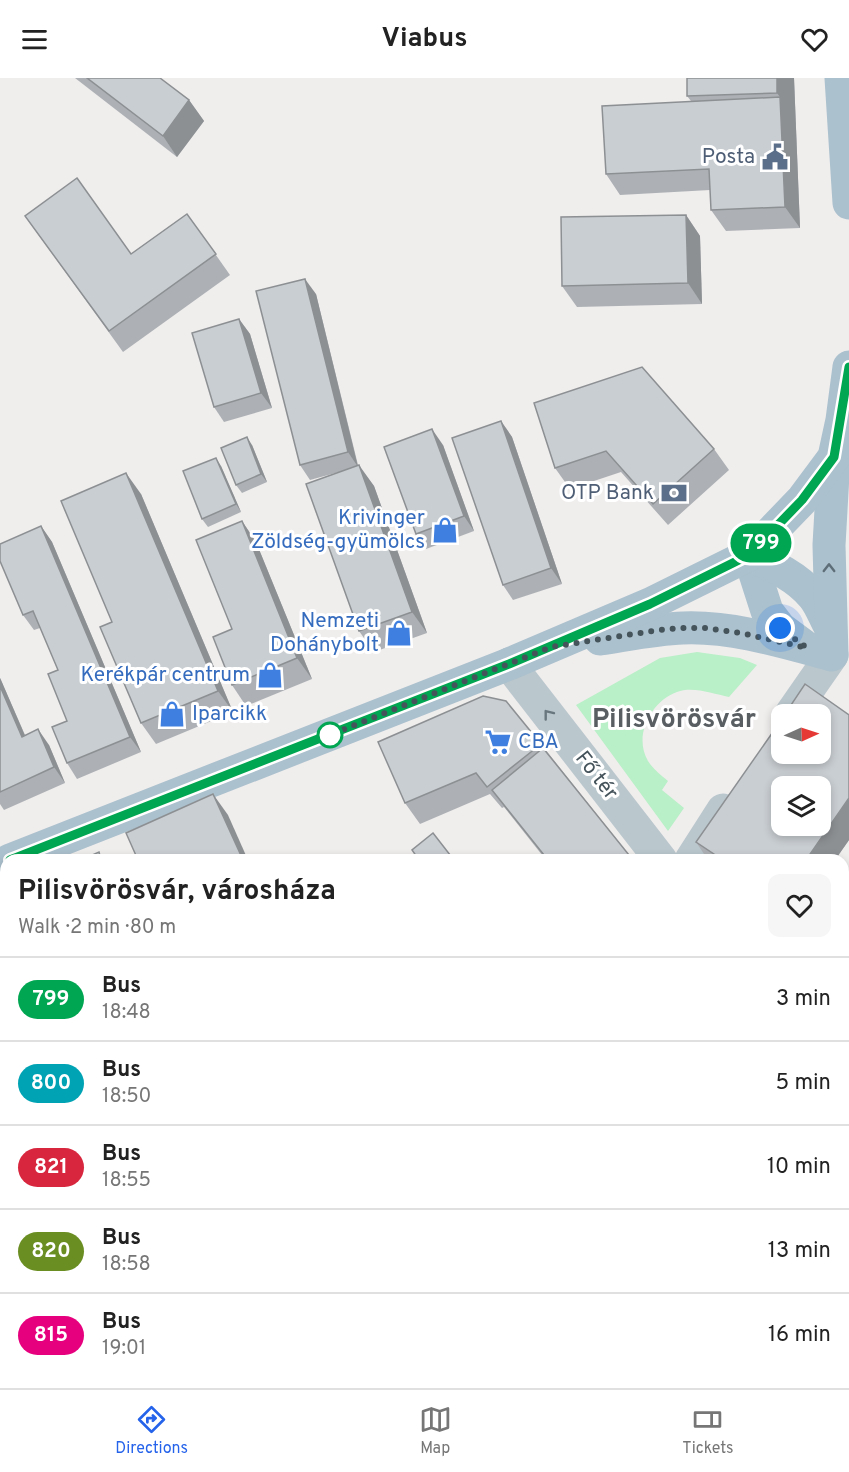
<!DOCTYPE html>
<meta charset="utf-8">
<style>
body{margin:0;font-family:Overpass,sans-serif;background:#f6f6f6;color:#222;height:100vh;display:flex;flex-direction:column;font-size:22px;white-space:nowrap}
*{box-sizing:border-box;margin:0}
p{font-size:20px;color:#767676}
.icon{flex:none;width:33px;height:33px;fill:none;stroke:currentColor;stroke-width:2;stroke-linecap:round;stroke-linejoin:round}
.map{position:relative;flex:1;overflow:hidden}
.panel{position:absolute;left:0px;top:776px;width:849px;height:536px;display:flex;flex-direction:column;background:#fff;border-radius:18px 18px 0 0;box-shadow:0 3px 9px #0003}
.panel>*{flex:none}
.badge{padding:0 12px;border-radius:20px;font-size:21px;line-height:39px}
.needle{width:39px;rotate:87deg}
.fabs{position:absolute;left:771px;top:626px;display:grid;gap:12px}
.fabs a{display:grid;place-items:center;width:60px;height:60px;border-radius:12px;background:#fff;box-shadow:0 3px 9px #0003;font-size:30px}
.you{position:absolute;width:30px;height:30px;margin:-15px;border:4px solid #fff;border-radius:50%;background:#1a73e8;box-shadow:0 0 0 9px #1a73e833}
.map>.badge{position:absolute;translate:-50% -50%;box-shadow:0 0 0 3px #fff}
.round{display:grid;place-items:center;flex:none;width:63px;height:63px;border-radius:12px;background:#f6f6f6}
.summary{display:flex;align-items:center;justify-content:space-between;height:102px;padding:0 18px}
h1{font-size:28px;font-weight:700;line-height:45px}
ul{padding:0;list-style:none}
li{display:flex;align-items:center;gap:18px;height:84px;padding:0 18px;border-top:2px solid #e0e0e0}
li div{flex:1}
li b{display:block;font-size:22px}
li em{font-style:normal}
li .badge{min-width:66px;font-weight:700;text-align:center}
header{display:flex;justify-content:space-between;align-items:center;height:78px;padding:0 18px;background:#fff;font-size:27px;font-weight:700}
.tabs{display:flex;justify-content:space-around;align-items:center;height:84px;border-top:2px solid #e0e0e0;background:#fff;font-size:16px;color:#767676}
.tabs a{display:grid;justify-items:center;gap:3px}
.tabs .selected{color:#2563eb}
.map>svg:first-child{display:block}
.green{fill:#b9f0c7}
.lines{fill:none;stroke-linecap:round;stroke-linejoin:round}
.street{stroke:#bac7cd;stroke-width:33}
.primary{stroke:#abc1cd;stroke-width:33}
.wall{fill:#adb1b5}
.shaded-wall{fill:#8d9093}
.building{fill:#c9ced2;stroke:#8d9093;stroke-width:1.5;fill-rule:evenodd}
.oneway{stroke:#5e6e78}
.oneway2{stroke:#68767d}
.line-casing{stroke:#fff;stroke-width:14}
.line{stroke:#00a651;stroke-width:9}
.walk{stroke:#45535b;stroke-width:6;stroke-dasharray:0 10.8}
.stop-dot{fill:#fff;stroke:#00a651;stroke-width:3}
.labels{text-anchor:middle;dominant-baseline:central;stroke-width:6;stroke-linejoin:round;paint-order:stroke}
.service-label{font-size:21px;fill:#4e5e75;stroke:#fff;text-anchor:end}
.shop-label{font-size:21px;fill:#366cbe;stroke:#fff;text-anchor:end}
.street-label{font-size:21px;fill:#45535b;stroke:#fff}
.district-label{font-size:27px;font-weight:bold;fill:#595e62;stroke:#fff}
</style>
<header><svg class="icon" aria-label="menu" viewBox="0 0 24 24"><path d="M4 6h16M4 12h16M4 18h16"/></svg>Viabus<svg class="icon" aria-label="heart" viewBox="0 0 24 24"><path d="M12 20l-8-8c-3-5 5-10 8-4 3-6 11-1 8 4z"/></svg></header>
<div class="map">
<svg width="849" height="1310" viewBox="0 0 849 1310">
<rect width="100%" height="100%" fill="#f0eded"/>
<!-- green -->
<path class="green" d="M697,574L740,580L757,587L729,619C713,616 693,608 677,614C651,623 633,658 648,683C653,691 661,697 668,703L662,712L684,730L668,753L576,627L660,580Z"/>
<g class="lines">
<!-- street -->
<g class="street">
<path d="M509,586L661,782"/>
<path d="M791,636L832,577"/>
<path d="M691,782L723,732"/>
<path d="M0,867L6,872"/>
<path d="M843,977L849,980"/>
<path d="M363,1310L366,1305"/>
</g>
<!-- primary -->
<g class="primary">
<path d="M841,0L849,125"/>
<path d="M749,477L767,533L780,550L803,567"/>
<path d="M749,477C773,488 796,498 813,518C820,526 824,538 829,547"/>
<path d="M600,561C627,557 655,551 683,550C732,548 784,564 832,577L829,467L834,379"/>
<path d="M10,782L509,586L650,526L749,477L802,422L834,379L842,342L849,289"/>
</g>
</g>
<!-- wall -->
<g class="wall">
<path d="M75,0H160L189,22L204,43L177,79Z"/>
<path d="M794,0L800,150L726,153L711,132L710,112L620,117L606,96L691,23L687,18Z"/>
<path d="M187,136L230,197L123,274L25,138L131,176Z"/>
<path d="M686,137L700,158L702,226L577,229L562,208Z"/>
<path d="M316,216L358,387L374,408L427,555L374,574L359,553L339,394L310,402L300,387Z"/>
<path d="M239,241L250,256L272,330L224,344L214,329Z"/>
<path d="M534,325L714,371L729,392L668,447L621,394L570,411L555,390Z"/>
<path d="M501,343L512,359L562,506L513,522L503,507Z"/>
<path d="M252,367L267,404L242,415L236,407Z"/>
<path d="M443,367L474,453L426,471L416,456Z"/>
<path d="M221,388L241,434L208,449L202,441Z"/>
<path d="M141,416L233,634L156,666L141,645L112,544Z"/>
<path d="M242,443L256,464L312,601L246,628L232,607V551Z"/>
<path d="M41,448L52,464L141,674L77,701L67,685V643L58,592L40,550L34,552L23,537Z"/>
<path d="M0,600L25,657L49,667L65,705L4,732L0,726Z"/>
<path d="M541,666L633,782H546L504,729L502,730L490,716L420,746L405,725Z"/>
<path d="M849,762L835,782H708L696,764Z"/>
<path d="M0,884L6,885V965L0,960Z"/>
<path d="M843,937L849,941V950L843,942Z"/>
<path d="M0,977L6,983V1058L0,1063Z"/>
<path d="M293,1305H327L323,1310H299Z"/>
<path d="M527,1305H626L629,1310H535Z"/>
<path d="M778,1305H843L849,1310H785Z"/>
</g>
<!-- shaded-wall -->
<g class="shaded-wall">
<path d="M777,0H794L800,150L785,129L780,19L777,15Z"/>
<path d="M189,22L204,43L177,79L163,58Z"/>
<path d="M686,137L700,158L702,226L688,205Z"/>
<path d="M305,201L316,216L358,389L348,374Z"/>
<path d="M239,241L250,256L272,330L261,315Z"/>
<path d="M501,343L512,359L562,506L551,490Z"/>
<path d="M432,351L443,367L474,453L464,438Z"/>
<path d="M247,359L252,367L267,404L261,396Z"/>
<path d="M216,380L221,388L241,434L236,426Z"/>
<path d="M359,387L374,408L427,555L412,534Z"/>
<path d="M126,395L141,416L233,634L218,613Z"/>
<path d="M242,443L256,464L312,601L297,580Z"/>
<path d="M41,448L52,464L141,674L130,659Z"/>
<path d="M0,600L1,602L32,674L22,659L0,608Z"/>
<path d="M38,651L49,667L65,705L54,689Z"/>
<path d="M213,716L228,737L248,782H243Z"/>
<path d="M849,720V762L835,782H806Z"/>
<path d="M6,947V962L1,954Z"/>
<path d="M843,1269L849,1277V1291L843,1286Z"/>
<path d="M304,1305H327L323,1310H305L302,1307Z"/>
<path d="M476,1305H491L494,1309L473,1310Z"/>
<path d="M626,1305L629,1310H623Z"/>
</g>
<!-- building -->
<g class="building">
<path d="M87,0H160L189,22L163,58Z"/>
<path d="M687,0H777V15L687,18Z"/>
<path d="M780,19L785,129L711,132L709,91L606,96L602,28Z"/>
<path d="M77,100L131,176L187,136L216,176L109,253L25,138Z"/>
<path d="M686,137L688,205L562,208L561,139Z"/>
<path d="M305,201L348,374L300,387L256,213Z"/>
<path d="M239,241L261,315L214,329L192,255Z"/>
<path d="M642,289L714,371L653,426L606,373L555,390L534,325Z"/>
<path d="M501,343L551,490L503,507L452,360Z"/>
<path d="M432,351L464,438L416,456L384,369Z"/>
<path d="M247,359L261,396L236,407L221,370Z"/>
<path d="M216,380L236,426L202,441L183,393Z"/>
<path d="M359,387L412,534L359,553L306,406Z"/>
<path d="M126,395L218,613L141,645L100,549L112,544L61,423Z"/>
<path d="M242,443L297,580L232,607L213,559L232,551L196,462Z"/>
<path d="M41,448L130,659L67,685L52,649L67,643L48,596L58,592L33,533L23,537L0,483V466Z"/>
<path d="M805,606L849,637V720L806,782H723L696,764L782,641V675H820V636H785ZM782,708H820V747H782Z"/>
<path d="M0,608L22,659L38,651L54,689L0,714Z"/>
<path d="M483,618L506,623L541,666L487,709L476,695L405,725L378,664Z"/>
<path d="M543,670L633,782H548L492,712Z"/>
<path d="M213,716L243,782H138L126,755Z"/>
<path d="M433,755L454,782H419L412,772Z"/>
<path d="M99,774L101,782H81Z"/>
<path d="M849,862V914L844,922L843,921V872Z"/>
<path d="M2,882L6,885V947L1,954L0,884Z"/>
<path d="M849,914V941L843,937V924Z"/>
<path d="M0,977L6,983V1032L0,1038Z"/>
<path d="M843,1282L849,1286V1310H795L789,1305H843Z"/>
<path d="M91,1305H116L123,1310H88Z"/>
<path d="M379,1305H476L473,1310H376Z"/>
<path d="M544,1305H626L623,1310H551Z"/>
</g>
<!-- one-way arrows -->
<defs><path id="oneway-chevron" d="M-2-3.5L2.5 0L-2 3.5" fill="none" stroke-width="1.6" stroke-linecap="round" stroke-linejoin="round" transform="scale(1.5)"/></defs>
<use class="oneway" href="#oneway-chevron" transform="translate(829 490) rotate(-90)"/>
<use class="oneway2" href="#oneway-chevron" transform="translate(548 636) rotate(-128)"/>
<g class="lines">
<!-- line casing -->
<g class="line-casing">
<path id="line" d="M10,782L509,586L650,526L749,477L802,422L834,379L849,289"/>
</g>
<!-- line -->
<use href="#line" class="line"/>
<!-- walk -->
<path class="walk" d="M330,657L322,660L551,569L659,552L683,550H705L741,555L807,570L780,550"/>
</g>
<!-- icons -->
<defs>
<g id="civic-bare" transform="scale(2.07)"><path d="M-.6-6.5H3V-4.5H.6V-3L4-1V1h2V6H-6V1h2V-1L-.6-3ZM-1.2 2.5V6h2.4V2.5Z" fill="#5c6f8a" stroke="#fff" stroke-width="2.5" paint-order="stroke"/></g>
<g id="bank-bare" transform="scale(2.07)"><path d="M-6-4H6V4H-6ZM0-2.3a2.3 2.3 0 1 0 0 4.6a2.3 2.3 0 1 0 0-4.6Z" fill="#5c6f8a" stroke="#fff" stroke-width="2.5" paint-order="stroke"/></g>
<g id="shop-bare" transform="scale(2.07)"><path d="M-5-2.5h2.3a2.7 3.5 0 0 1 5.4 0H5L5.5 6h-11ZM-1.5-2.5h3a1.5 2.3 0 0 0-3 0Z" fill="#3f7fe0" stroke="#fff" stroke-width="2.5" paint-order="stroke"/></g>
<g id="supermarket-bare" transform="scale(2.07)"><path d="M-6-5.5h2.5l.6 2H6L4.5 2H-2.5L-4.4-4H-6ZM-1.5 3.2a1.3 1.3 0 1 0 .1 0ZM3 3.2a1.3 1.3 0 1 0 .1 0Z" fill="#3f7fe0" stroke="#fff" stroke-width="2.5" paint-order="stroke"/></g>
</defs>
<g fill-rule="evenodd">
<use href="#civic-bare" x="775" y="79"/>
<use href="#bank-bare" x="674" y="415"/>
<use href="#shop-bare" x="445" y="452"/>
<use href="#shop-bare" x="399" y="555"/>
<use href="#shop-bare" x="270" y="597"/>
<use href="#shop-bare" x="172" y="636"/>
<use href="#supermarket-bare" x="498" y="664"/>
</g>
<!-- markers -->
<circle class="stop-dot" cx="330" cy="657" r="12"/>
<g class="labels">
<!-- service labels -->
<g class="service-label">
<text x="755" y="79">Posta</text>
<text x="654" y="415">OTP Bank</text>
</g>
<!-- shop labels -->
<g class="shop-label">
<text x="425" y="440">Krivinger<tspan x="425" dy="24">Zöldség-gyümölcs</tspan></text>
<text x="379" y="543">Nemzeti<tspan x="379" dy="24">Dohánybolt</tspan></text>
<text x="250" y="597">Kerékpár centrum</text>
<text x="192" y="636" text-anchor="start">Iparcikk</text>
<text x="518" y="664" text-anchor="start">CBA</text>
</g>
<!-- street labels -->
<g class="street-label">
<text transform="translate(596 698) rotate(52)">Fő tér</text>
</g>
<!-- district labels -->
<g class="district-label">
<text x="674" y="642">Pilisvörösvár</text>
</g>
</g>
</svg>
<div class="fabs">
<a><svg class="needle" viewBox="-14 -14 28 28"><path d="M0-13l5 13h-10z" fill="#e53935"/><path d="M0 13l5-13h-10z" fill="#767676"/></svg></a>
<a><svg class="icon" aria-label="layers" viewBox="0 0 24 24"><path d="M12 4l9 5-9 5-9-5zM3 14l9 5 9-5"/></svg></a>
</div>
<div class="you" style="left:780px;top:550px"></div>
<b class="badge" style="left:761px;top:465px;background:#00a651;color:#fff">799</b>
<section class="panel">
<div class="summary"><div><h1>Pilisvörösvár, városháza</h1><p>Walk · 2 min · 80 m</p></div><a class="round"><svg class="icon" aria-label="heart" viewBox="0 0 24 24"><path d="M12 20l-8-8c-3-5 5-10 8-4 3-6 11-1 8 4z"/></svg></a></div>
<ul>
<li><span class="badge" style="background:#00a651;color:#fff">799</span><div><b>Bus</b><p>18:48</p></div><em>3 min</em></li>
<li><span class="badge" style="background:#00a3b4;color:#fff">800</span><div><b>Bus</b><p>18:50</p></div><em>5 min</em></li>
<li><span class="badge" style="background:#d7263d;color:#fff">821</span><div><b>Bus</b><p>18:55</p></div><em>10 min</em></li>
<li><span class="badge" style="background:#6b8e23;color:#fff">820</span><div><b>Bus</b><p>18:58</p></div><em>13 min</em></li>
<li><span class="badge" style="background:#e6007e;color:#fff">815</span><div><b>Bus</b><p>19:01</p></div><em>16 min</em></li>
</ul>
</section>
</div>
<nav class="tabs">
<a class="selected"><svg class="icon" aria-label="directions" viewBox="0 0 24 24"><path d="M12 3l9 9-9 9-9-9zM9 14v-3h6M13 9l2 2-2 2"/></svg>Directions</a>
<a><svg class="icon" aria-label="map" viewBox="0 0 24 24"><path d="M3 6l6-2 6 2 6-2v14l-6 2-6-2-6 2zM9 4v14M15 6v14"/></svg>Map</a>
<a><svg class="icon" aria-label="tickets" viewBox="0 0 24 24"><path d="M3 7h18v10H3zM15 7v10"/></svg>Tickets</a>
</nav>
